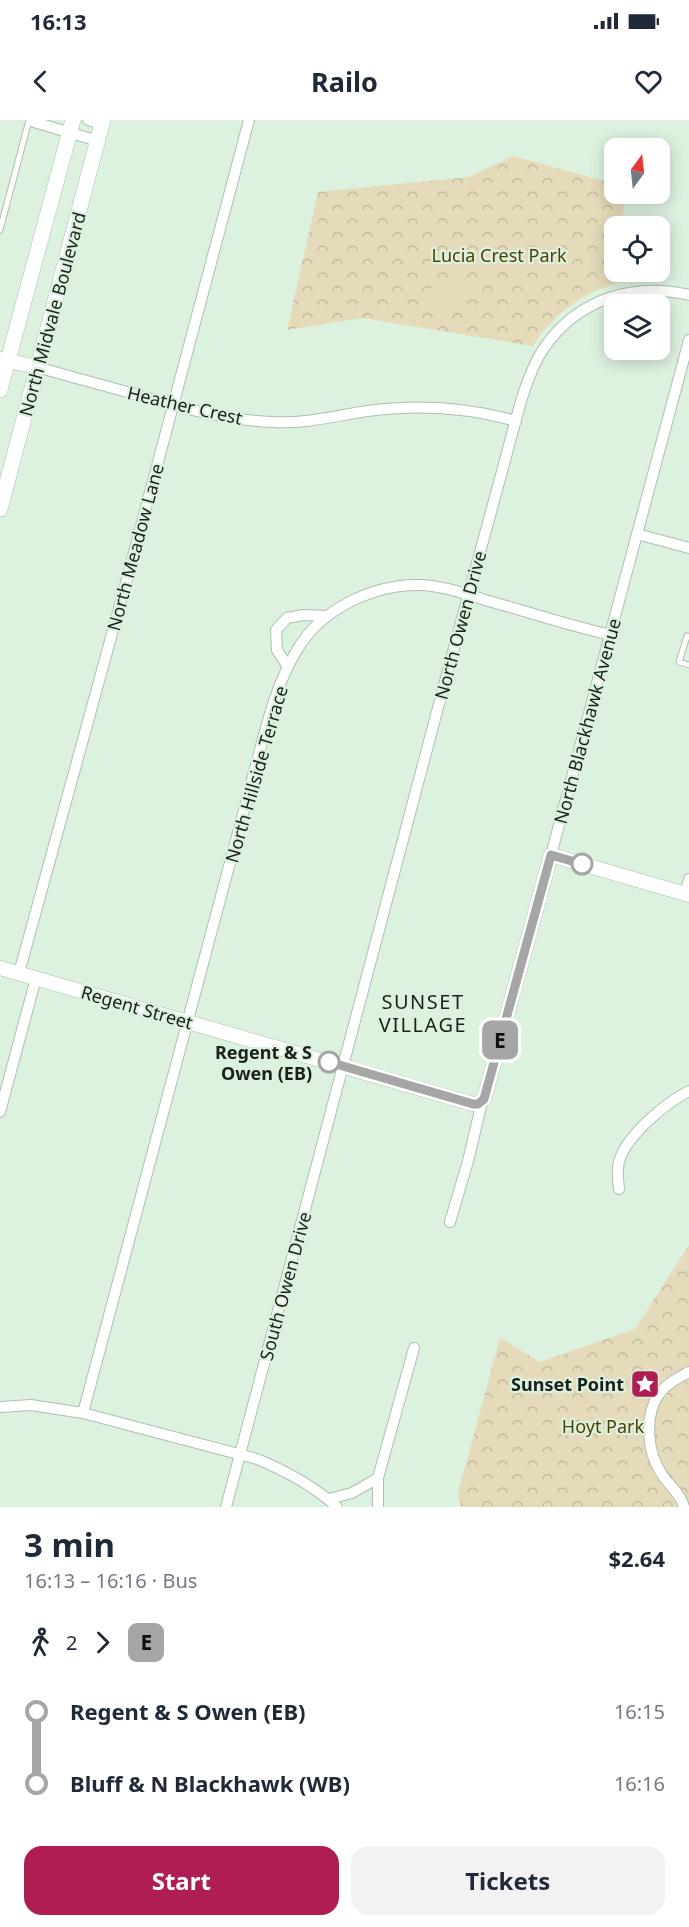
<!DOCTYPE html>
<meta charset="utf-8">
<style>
body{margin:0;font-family:"Noto Sans",sans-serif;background:#f2f2f3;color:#1f2937;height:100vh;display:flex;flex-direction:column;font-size:22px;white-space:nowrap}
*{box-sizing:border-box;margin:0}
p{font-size:20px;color:#747a83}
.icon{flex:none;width:33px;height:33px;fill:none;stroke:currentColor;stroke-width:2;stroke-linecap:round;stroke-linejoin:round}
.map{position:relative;height:1387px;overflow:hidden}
.sheet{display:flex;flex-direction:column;background:#fff;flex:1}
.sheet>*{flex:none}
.badge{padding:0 12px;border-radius:9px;font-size:21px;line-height:39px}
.needle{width:39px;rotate:15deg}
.buttons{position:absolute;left:604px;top:18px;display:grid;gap:12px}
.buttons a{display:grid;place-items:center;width:66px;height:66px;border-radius:12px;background:#fff;box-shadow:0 3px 15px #0003;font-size:30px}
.map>.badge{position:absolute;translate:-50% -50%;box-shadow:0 0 0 3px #fff}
.legs{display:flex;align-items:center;gap:9px;height:66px;padding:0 24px;font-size:20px}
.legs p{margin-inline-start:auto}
.headline{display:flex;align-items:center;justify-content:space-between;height:102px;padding:0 24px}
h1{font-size:33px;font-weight:700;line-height:45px}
.primary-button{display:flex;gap:12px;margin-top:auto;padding:12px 24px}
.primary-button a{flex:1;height:69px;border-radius:18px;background:#ae1e55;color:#fff;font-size:24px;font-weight:700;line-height:69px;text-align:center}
.primary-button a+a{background:#f2f2f3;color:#1f2937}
ul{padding:0 24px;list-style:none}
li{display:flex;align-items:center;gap:21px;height:72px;font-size:22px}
li i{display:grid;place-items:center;width:9px;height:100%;margin:0 8px;background:currentColor}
li i::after{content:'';width:15px;height:15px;margin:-8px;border:4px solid;border-radius:50%;background:#fff}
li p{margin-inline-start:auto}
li:first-child i{background:linear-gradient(#0000 50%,currentColor 0)}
li:last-child i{background:linear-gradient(currentColor 50%,#0000 0)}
.status{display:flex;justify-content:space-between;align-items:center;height:42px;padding:0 30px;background:#fff;direction:ltr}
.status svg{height:16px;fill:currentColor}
header{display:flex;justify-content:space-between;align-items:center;height:78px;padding:0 24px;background:#fff;font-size:27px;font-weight:700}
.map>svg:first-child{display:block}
.park{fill:url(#park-crowns)}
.garden{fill:#e5daba}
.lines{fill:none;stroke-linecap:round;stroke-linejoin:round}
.service-casing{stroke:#adc0ae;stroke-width:7}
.minor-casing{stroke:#adc0ae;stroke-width:12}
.tertiary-casing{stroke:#adc0ae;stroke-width:15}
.secondary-casing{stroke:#adc0ae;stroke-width:16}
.service{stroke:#fff;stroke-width:5}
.minor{stroke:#fff;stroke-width:10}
.tertiary{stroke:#fff;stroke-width:14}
.secondary{stroke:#fff;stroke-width:15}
.line-1-casing{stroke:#fff;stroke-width:14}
.line-1{stroke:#a6a6a6;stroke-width:9}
.stop-1-dot{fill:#fff;stroke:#a6a6a6;stroke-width:3}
.labels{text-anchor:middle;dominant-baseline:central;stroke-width:4.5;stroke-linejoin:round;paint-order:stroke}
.park-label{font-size:18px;fill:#503f00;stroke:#ddf1df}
.street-label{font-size:18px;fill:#1a211a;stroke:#ddf1df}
.stop-label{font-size:18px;font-weight:bold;fill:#1a211a;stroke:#ddf1df;text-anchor:end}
.poi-label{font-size:18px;font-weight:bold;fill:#1a211a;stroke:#ddf1df;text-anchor:end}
.neighbourhood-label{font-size:20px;letter-spacing:1.5px;fill:#1a211a;stroke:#ddf1df}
</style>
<div class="status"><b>16:13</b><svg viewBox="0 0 49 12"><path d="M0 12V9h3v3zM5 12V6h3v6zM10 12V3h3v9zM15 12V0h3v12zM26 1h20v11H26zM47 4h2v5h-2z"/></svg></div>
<header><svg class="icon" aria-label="back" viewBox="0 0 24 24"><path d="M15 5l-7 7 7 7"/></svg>Railo<svg class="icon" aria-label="heart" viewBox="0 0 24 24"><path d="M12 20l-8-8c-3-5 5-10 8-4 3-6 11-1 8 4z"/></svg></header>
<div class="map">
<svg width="689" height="1387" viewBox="0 0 689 1387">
<defs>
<pattern id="park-crowns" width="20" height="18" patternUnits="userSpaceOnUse" patternTransform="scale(1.5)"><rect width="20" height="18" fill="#e5daba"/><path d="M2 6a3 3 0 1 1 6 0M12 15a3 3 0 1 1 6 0" fill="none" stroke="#c4bb9f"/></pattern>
</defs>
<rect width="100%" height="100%" fill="#ddf1df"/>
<!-- park -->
<g class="park">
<path d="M513,36L615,64V74H625L622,106H615V152H620V162C582,173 554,193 533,226L363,198L287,210L318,72L469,57Z"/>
<path d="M689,1125V1387H461L458,1373L500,1218L540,1242L635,1209Z"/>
</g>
<!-- garden -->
<path class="garden" d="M462,161L467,181L429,190L424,170Z"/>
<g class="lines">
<!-- service casing -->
<g class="service-casing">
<g id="service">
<path d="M0,110L29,0"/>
<path d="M689,517L687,516L679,542L689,545"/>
</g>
</g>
<!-- minor casing -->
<g class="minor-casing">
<g id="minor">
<path d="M32,0L34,2L98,21"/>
<path d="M88,0L102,4"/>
<path d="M37,247C68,256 99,264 130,273C176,286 223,300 272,302C305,304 335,296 367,291C418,284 467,287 516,301"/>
<path d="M637,414L689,428"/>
<path d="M288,547L277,530L276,510L287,498L303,495L327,496"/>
<path d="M551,735L689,220"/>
<path d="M685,774L689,759"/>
<path d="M19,853L124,470L249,0"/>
<path d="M0,992L36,858"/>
<path d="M619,1069C618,1058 616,1047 621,1036C631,1012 666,983 689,971"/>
<path d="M450,1102L468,1041L482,982"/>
<path d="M0,1287L31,1285L83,1293L257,1339C286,1351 314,1366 337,1387"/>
<path d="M83,1293L252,660C264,617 273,569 297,530C321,489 373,464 421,465C445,466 469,475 492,482C532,493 571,506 611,515"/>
<path d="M329,1379L352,1373L378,1358"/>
<path d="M226,1387C301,1108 375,829 448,550C467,481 485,413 504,344C514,309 524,257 544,228C578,179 633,162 689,175"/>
<path d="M378,1387V1358L414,1228"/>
<path d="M684,1387C681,1373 668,1365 661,1353C647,1331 644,1296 659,1274C667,1263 678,1258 689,1252"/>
</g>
</g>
<!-- tertiary casing -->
<g class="tertiary-casing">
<g id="tertiary">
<path d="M0,239L37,247"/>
<path d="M0,848L473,984H478L484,979L551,735L689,775"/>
</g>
</g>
<!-- secondary casing -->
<g class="secondary-casing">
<g id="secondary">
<path d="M0,270L73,0"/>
<path d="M0,389L103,0"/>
</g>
</g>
<!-- service -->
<use href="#service" class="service"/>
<!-- minor -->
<use href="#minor" class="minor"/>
<!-- tertiary -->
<use href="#tertiary" class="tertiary"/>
<!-- secondary -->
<use href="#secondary" class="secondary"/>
</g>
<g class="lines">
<!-- line-1 casing -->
<g class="line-1-casing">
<path id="line-1" d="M329,942L473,984H478L484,979L551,735L582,744"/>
</g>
<!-- line-1 -->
<use href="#line-1" class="line-1"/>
</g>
<!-- icons -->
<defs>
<g id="sight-square" transform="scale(1.5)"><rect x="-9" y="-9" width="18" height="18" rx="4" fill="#ae1e55" stroke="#ddf1df"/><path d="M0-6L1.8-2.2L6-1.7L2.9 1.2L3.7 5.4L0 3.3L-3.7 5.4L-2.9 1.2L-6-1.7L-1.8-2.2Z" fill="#fff"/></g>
</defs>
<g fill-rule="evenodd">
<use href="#sight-square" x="645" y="1264"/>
</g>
<!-- markers -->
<g class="stop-1-dot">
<circle cx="582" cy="744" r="10"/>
<circle cx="329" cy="942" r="10"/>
</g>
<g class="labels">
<!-- park labels -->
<g class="park-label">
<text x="499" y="135">Lucia Crest Park</text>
<text x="603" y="1306">Hoyt Park</text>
</g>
<!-- street labels -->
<g class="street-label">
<text transform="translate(52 194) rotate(-75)">North Midvale Boulevard</text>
<text transform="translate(185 285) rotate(13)">Heather Crest</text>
<text transform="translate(135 427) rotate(-75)">North Meadow Lane</text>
<text transform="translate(460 505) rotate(-75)">North Owen Drive</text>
<text transform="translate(587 601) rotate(-75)">North Blackhawk Avenue</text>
<text transform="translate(256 654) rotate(-74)">North Hillside Terrace</text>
<text transform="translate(137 887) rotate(16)">Regent Street</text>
<text transform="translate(285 1166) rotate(-75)">South Owen Drive</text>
</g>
<!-- stop labels -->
<g class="stop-label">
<text x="312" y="932">Regent &amp; S<tspan x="312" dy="21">Owen (EB)</tspan></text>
</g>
<!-- poi labels -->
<g class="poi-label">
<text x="624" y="1264">Sunset Point</text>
</g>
<!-- neighbourhood labels -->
<g class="neighbourhood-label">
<text x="423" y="881">SUNSET<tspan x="423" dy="23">VILLAGE</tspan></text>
</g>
</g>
</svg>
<div class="buttons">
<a><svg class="needle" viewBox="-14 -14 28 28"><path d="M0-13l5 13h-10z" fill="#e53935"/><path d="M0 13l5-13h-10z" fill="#747a83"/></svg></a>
<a><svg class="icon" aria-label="locate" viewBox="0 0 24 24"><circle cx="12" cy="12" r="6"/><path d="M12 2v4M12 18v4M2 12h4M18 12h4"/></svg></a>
<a><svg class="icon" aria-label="layers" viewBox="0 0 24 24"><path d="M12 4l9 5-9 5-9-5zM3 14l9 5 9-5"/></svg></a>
</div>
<b class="badge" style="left:500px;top:920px;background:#a6a6a6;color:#111">E</b>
</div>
<section class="sheet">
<div class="headline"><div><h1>3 min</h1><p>16:13 – 16:16 · Bus</p></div><b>$2.64</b></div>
<div class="legs"><svg class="icon" aria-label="walk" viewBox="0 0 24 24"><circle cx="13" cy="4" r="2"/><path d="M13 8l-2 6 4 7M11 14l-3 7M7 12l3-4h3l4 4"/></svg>2<svg class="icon" aria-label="forward" viewBox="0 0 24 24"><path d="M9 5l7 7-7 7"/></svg><b class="badge" style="background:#a6a6a6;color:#111">E</b></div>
<ul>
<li><i style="color:#a6a6a6"></i><b>Regent &amp; S Owen (EB)</b><p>16:15</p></li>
<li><i style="color:#a6a6a6"></i><b>Bluff &amp; N Blackhawk (WB)</b><p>16:16</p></li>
</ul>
<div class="primary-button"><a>Start</a><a>Tickets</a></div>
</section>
